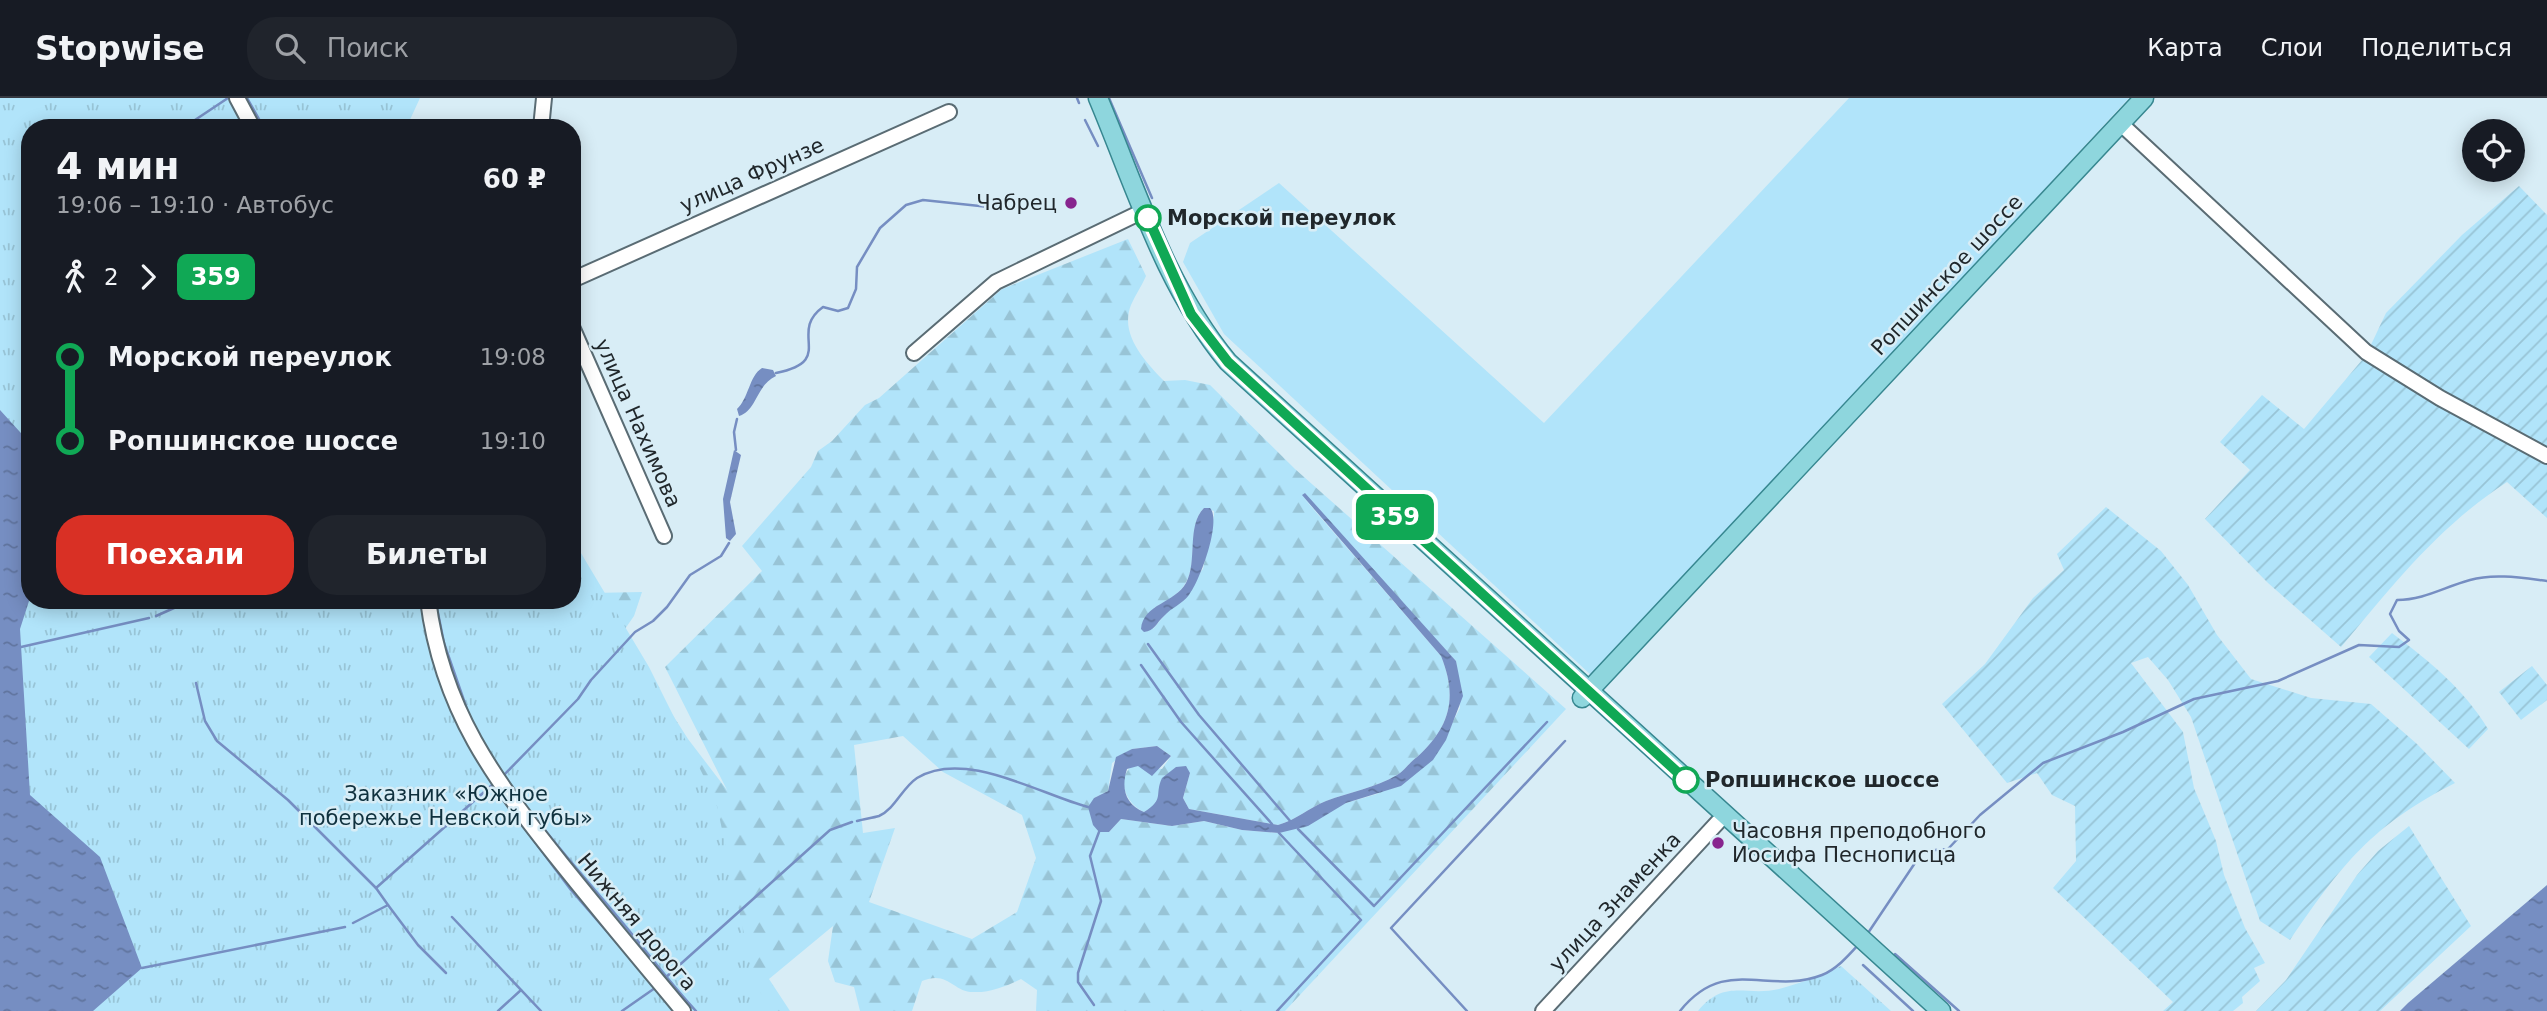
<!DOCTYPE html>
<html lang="ru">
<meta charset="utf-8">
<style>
body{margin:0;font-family:"DejaVu Sans",sans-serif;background:#20242c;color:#f1f3f6;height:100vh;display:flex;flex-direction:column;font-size:26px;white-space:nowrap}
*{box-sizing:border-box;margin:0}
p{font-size:23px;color:#9ea1a6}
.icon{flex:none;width:38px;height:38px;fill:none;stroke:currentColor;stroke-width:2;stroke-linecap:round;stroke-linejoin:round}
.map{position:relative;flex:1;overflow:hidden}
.sheet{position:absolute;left:21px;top:21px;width:560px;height:490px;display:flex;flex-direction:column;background:#171b24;border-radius:28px;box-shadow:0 4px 18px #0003}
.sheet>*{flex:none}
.badge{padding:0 14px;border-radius:10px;font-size:24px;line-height:46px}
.controls{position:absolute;left:2462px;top:21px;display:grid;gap:14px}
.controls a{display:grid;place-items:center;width:63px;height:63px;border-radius:50%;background:#171b24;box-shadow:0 4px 18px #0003;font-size:35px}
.map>.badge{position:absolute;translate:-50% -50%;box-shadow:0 0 0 4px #fff}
.legs{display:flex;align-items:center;gap:10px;height:77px;padding:0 35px;font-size:23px}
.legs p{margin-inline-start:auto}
.summary{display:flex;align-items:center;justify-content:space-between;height:119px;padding:0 35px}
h1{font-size:38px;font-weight:800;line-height:52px}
.cta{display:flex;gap:14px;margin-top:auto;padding:14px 35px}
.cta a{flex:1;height:80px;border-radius:28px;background:#d93025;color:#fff;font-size:28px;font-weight:800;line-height:80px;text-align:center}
.cta a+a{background:#20242c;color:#f1f3f6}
ul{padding:0 35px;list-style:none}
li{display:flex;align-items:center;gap:24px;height:84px;font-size:26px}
li i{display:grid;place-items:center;width:10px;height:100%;margin:0 9px;background:currentColor}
li i::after{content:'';width:18px;height:18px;margin:-9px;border:5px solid;border-radius:50%;background:#171b24}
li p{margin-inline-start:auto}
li:first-child i{background:linear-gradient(#0000 50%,currentColor 0)}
li:last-child i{background:linear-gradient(currentColor 50%,#0000 0)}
header{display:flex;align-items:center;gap:42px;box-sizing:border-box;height:98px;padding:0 35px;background:#171b24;border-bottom:2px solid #363941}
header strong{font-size:33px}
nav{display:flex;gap:38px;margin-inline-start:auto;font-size:24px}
.search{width:490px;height:63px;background:#20242c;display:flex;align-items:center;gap:18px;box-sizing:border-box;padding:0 24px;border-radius:28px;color:#9ea1a6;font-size:26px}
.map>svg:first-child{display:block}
.grass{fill:#b1e4fa}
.forest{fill:url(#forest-firs);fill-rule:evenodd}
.park{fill:url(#park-tufts)}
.garden{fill:url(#garden-furrows)}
.water{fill:url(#water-ripples)}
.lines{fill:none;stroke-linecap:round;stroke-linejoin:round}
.stream{stroke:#768ec2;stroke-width:2.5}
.minor-casing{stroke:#5a6c74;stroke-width:18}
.major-casing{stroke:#378790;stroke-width:21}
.minor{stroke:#fff;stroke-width:14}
.major{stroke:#8ed6dd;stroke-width:18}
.line-1-casing{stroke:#fff;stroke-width:16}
.line-1{stroke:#10a855;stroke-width:10}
.poi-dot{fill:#87258e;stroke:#d8edf6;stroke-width:2.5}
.stop-1-dot{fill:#fff;stroke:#10a855;stroke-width:3.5}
.labels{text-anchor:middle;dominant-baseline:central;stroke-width:5;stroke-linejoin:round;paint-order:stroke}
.street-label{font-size:21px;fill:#20272b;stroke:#d8edf6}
.poi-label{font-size:21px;fill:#20272b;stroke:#d8edf6;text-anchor:end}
.stop-label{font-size:21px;font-weight:bold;fill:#20272b;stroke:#d8edf6;text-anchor:start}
.park-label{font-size:21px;fill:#0f313e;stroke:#d8edf6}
</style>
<header>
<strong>Stopwise</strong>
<div class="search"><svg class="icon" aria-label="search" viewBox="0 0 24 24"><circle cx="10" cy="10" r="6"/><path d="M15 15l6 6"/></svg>Поиск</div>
<nav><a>Карта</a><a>Слои</a><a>Поделиться</a></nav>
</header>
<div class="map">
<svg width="2547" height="913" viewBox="0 0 2547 913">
<defs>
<pattern id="forest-firs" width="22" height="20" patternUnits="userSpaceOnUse" patternTransform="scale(1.75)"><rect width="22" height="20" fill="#b1e4fa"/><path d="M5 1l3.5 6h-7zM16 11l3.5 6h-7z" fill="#98c4d6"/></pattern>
<pattern id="park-tufts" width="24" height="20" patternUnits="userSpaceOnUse" patternTransform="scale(1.75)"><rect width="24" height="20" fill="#b1e4fa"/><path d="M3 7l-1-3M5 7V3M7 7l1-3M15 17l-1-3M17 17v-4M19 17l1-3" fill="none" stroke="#98c4d6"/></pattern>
<pattern id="garden-furrows" width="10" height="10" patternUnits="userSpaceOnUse" patternTransform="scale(1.75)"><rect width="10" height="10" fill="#b1e4fa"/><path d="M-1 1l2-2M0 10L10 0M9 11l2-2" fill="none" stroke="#98c4d6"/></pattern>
<pattern id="water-ripples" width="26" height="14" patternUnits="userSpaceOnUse" patternTransform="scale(1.75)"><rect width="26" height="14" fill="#768ec2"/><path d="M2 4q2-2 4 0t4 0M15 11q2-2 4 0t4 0" fill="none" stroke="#60749e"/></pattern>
</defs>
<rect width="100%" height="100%" fill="#d8edf6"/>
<!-- grass -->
<path class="grass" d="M1849,0H2129L1592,578L1224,236L1183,164L1190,145L1279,85L1544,325Z"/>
<!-- forest -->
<path class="forest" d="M1128,141L1146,178C1142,188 1135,197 1131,207C1119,237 1146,264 1164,283L1185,282L1210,287L1295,371L1566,611L1285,913H1036L1037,892L1021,881C1006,888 990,895 973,894C953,894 948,872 922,883L912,913H860L854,889L835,884L828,863L833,828L769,881L790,913H702L572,502L592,495L642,494L634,518L604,561L653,586L688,641L727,692L665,569L762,473L742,448L811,369L818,353L832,343L865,307L879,300L1002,191ZM1302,398L1456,563L1460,610L1433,661L1377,696L1346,705L1279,735L1242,732L1204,723L1172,728L1121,721L1109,734L1094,700L1108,693L1112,665L1132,651L1157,648L1171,658L1162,671L1133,667C1115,681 1126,706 1144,714C1153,709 1159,705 1160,694L1190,675L1183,700L1189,711L1278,727C1296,722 1309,710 1326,703C1350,694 1375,690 1397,677C1404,673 1410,664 1417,659C1450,629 1458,600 1441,558ZM1204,410L1214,413V417L1203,471L1153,531L1154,510C1164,504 1179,497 1185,486C1199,464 1186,428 1204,410ZM903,638L943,674L1022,717L1036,760L1017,814L972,841L869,804L895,730L863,735L854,647Z"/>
<!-- park -->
<g class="park">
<path d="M0,0H420L408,26L410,30H30V502H572V440L649,569L716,703L755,888L775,913H85L0,629Z"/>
<path d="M1841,868L1891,913H1698C1725,880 1746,899 1779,891C1800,885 1822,878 1841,868Z"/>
</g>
<!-- garden -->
<g class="garden">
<path d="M2519,88L2547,117V350L2513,334L2369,251L2386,215L2462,137Z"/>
<path d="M2362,262L2444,312L2547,364V420L2507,384C2438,429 2394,486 2341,549L2268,485L2205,421L2250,372L2220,344L2262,297L2304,331Z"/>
<path d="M2106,409L2161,453L2188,487L2217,537L2251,581L2311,600L2371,606L2417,646L2455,685C2372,727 2341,767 2290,842L2260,823L2191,619L2168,582L2148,559L2131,565L2183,634L2194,690L2216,743L2224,777L2245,830L2265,865L2254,870L2260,883L2242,899L2243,905L2233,913H2163L2173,904L2053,790L2076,763L2075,708L2052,697L2037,675L2007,685L1942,606L1985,566L2033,500L2064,472L2057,456Z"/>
<path d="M2392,535C2430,564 2463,590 2488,631L2469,651L2369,559Z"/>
<path d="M2532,568L2547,587V602L2521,622L2499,594Z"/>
<path d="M2409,728L2471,828L2380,913H2256L2286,882L2357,777L2378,753Z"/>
</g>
<!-- water -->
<g class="water">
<path d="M762,270L773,272L776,278C756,287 757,313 739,318L737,311C749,300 749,278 762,270Z"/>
<path d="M0,312L30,345V500L20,531L30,697L100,759L142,870L93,913H0Z"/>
<path d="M734,352L741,357L730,404L736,436L730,443L726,440L723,401Z"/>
<path d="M1305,395L1456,563L1463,598L1446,642L1433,662L1401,688L1346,705L1308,728L1279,735L1242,732L1204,723L1172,728L1121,721L1109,734H1099L1093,727L1088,709L1094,700L1108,693L1116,659L1132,651L1157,648L1171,658L1152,678L1138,668L1127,671C1121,690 1125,706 1144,714C1165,701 1154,697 1162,680L1176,669L1186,668L1190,675L1183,700L1189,711L1278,727C1296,722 1309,710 1326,703C1350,694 1375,690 1397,677C1404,673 1410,664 1417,659C1450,629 1458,600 1441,558L1302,397Z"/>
<path d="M1204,410H1210C1222,423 1200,483 1189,497C1182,506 1171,510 1164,518C1156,525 1155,533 1144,534L1141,531C1143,506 1175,505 1186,485C1198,463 1186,428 1204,410Z"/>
<path d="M2547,787V913H2400L2408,905Z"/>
</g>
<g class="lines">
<!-- stream -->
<g class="stream">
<path d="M247,0L264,30"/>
<path d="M1077,0L1079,5"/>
<path d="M1109,0L1152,100"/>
<path d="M1085,22L1098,48"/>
<path d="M183,30L228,0"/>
<path d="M776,275C837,263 787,235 823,209L838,213L848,210L856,191L857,169L880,130L906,107L923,102L1008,111"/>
<path d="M736,352L734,334L737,321"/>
<path d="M437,510L444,545L469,617"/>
<path d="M156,518L192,502"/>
<path d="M1148,546L1199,617L1291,724"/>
<path d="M21,549L149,520"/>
<path d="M1141,567L1181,624L1272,726"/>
<path d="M196,585L205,623L217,643L288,702L376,790"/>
<path d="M502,679L578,601L591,582L635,534L653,523L667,509L690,477L721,458L729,445"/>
<path d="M537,722C571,766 609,807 644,851C661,872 677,893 696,913"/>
<path d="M857,723C864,721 872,720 879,718C895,711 902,690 917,680C965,651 1039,696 1088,709"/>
<path d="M1298,731L1374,808L1547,624"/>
<path d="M388,807L418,847L446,875"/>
<path d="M452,819L541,913"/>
<path d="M353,825L388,807L376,790L492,687L571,792L623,852"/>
<path d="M1868,835L1923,753L1948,751L1980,717L2043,665L2123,634L2194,601L2278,583L2359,547L2399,549L2409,542L2399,533L2390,516L2397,502C2424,502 2444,489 2470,482C2494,475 2523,480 2547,483"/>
<path d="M1895,856L1959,913"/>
<path d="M1863,867L1913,913"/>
<path d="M142,870L345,829"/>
<path d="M665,880L830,732L852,724"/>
<path d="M1094,907L1078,884V875L1101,803L1090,758L1099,734"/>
<path d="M498,913L521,892"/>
<path d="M622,913L655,890"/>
<path d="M1277,913L1361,822L1279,735"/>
<path d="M1467,913L1391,830L1565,643"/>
<path d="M1680,913C1726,856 1768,898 1822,877C1837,871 1849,857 1859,846"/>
</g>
<!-- minor casing -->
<g class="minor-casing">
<g id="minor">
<path d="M237,0L253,30"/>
<path d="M2120,25L2366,254L2440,300L2547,358"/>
<path d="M541,30L544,0"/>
<path d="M572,182L949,14"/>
<path d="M572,229L664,438"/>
<path d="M914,255L996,184L1135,117"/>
<path d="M428,502C442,612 494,681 561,765C601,815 642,864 683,913"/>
<path d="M1543,913L1718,724"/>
</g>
</g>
<!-- major casing -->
<g class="major-casing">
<g id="major">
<path d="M1098,0C1136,90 1165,188 1228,264L1941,913"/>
<path d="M1582,600L2144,0"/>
</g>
</g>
<!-- minor -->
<use href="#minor" class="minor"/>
<!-- major -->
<use href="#major" class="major"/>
</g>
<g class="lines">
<!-- line-1 casing -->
<g class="line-1-casing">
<path id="line-1" d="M1148,120L1191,216L1228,264L1686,682"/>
</g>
<!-- line-1 -->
<use href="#line-1" class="line-1"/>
</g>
<!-- markers -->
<g class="poi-dot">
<circle cx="1071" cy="105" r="7"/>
<circle cx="1718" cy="745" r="7"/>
</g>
<g class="stop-1-dot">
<circle cx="1148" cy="120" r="12"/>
<circle cx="1686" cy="682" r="12"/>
</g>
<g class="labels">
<!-- street labels -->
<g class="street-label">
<text transform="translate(752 77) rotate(-24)">улица Фрунзе</text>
<text transform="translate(1947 177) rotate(-47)">Ропшинское шоссе</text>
<text transform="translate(638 325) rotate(66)">улица Нахимова</text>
<text transform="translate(1615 804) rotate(-47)">улица Знаменка</text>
<text transform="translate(637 824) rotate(50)">Нижняя дорога</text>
</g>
<!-- poi labels -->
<g class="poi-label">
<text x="1057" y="105">Чабрец</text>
<text x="1732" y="733" text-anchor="start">Часовня преподобного<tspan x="1732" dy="24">Иосифа Песнописца</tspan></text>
</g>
<!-- stop labels -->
<g class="stop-label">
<text x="1167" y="120">Морской переулок</text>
<text x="1705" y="682">Ропшинское шоссе</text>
</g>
<!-- park labels -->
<g class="park-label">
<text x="446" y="696">Заказник «Южное<tspan x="446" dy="24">побережье Невской губы»</tspan></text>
</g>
</g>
</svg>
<div class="controls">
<a><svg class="icon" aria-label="locate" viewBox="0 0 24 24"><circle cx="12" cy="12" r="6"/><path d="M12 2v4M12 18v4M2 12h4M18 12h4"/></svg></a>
</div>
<b class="badge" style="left:1395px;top:419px;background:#10a855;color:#fff">359</b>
<section class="sheet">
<div class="summary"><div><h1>4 мин</h1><p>19:06 – 19:10 · Автобус</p></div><b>60 ₽</b></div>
<div class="legs"><svg class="icon" aria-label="walk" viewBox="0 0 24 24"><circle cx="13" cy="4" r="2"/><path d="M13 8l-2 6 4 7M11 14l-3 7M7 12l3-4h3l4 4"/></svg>2<svg class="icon" aria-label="forward" viewBox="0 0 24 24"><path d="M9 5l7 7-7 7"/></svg><b class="badge" style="background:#10a855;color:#fff">359</b></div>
<ul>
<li><i style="color:#10a855"></i><b>Морской переулок</b><p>19:08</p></li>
<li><i style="color:#10a855"></i><b>Ропшинское шоссе</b><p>19:10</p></li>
</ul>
<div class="cta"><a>Поехали</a><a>Билеты</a></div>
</section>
</div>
